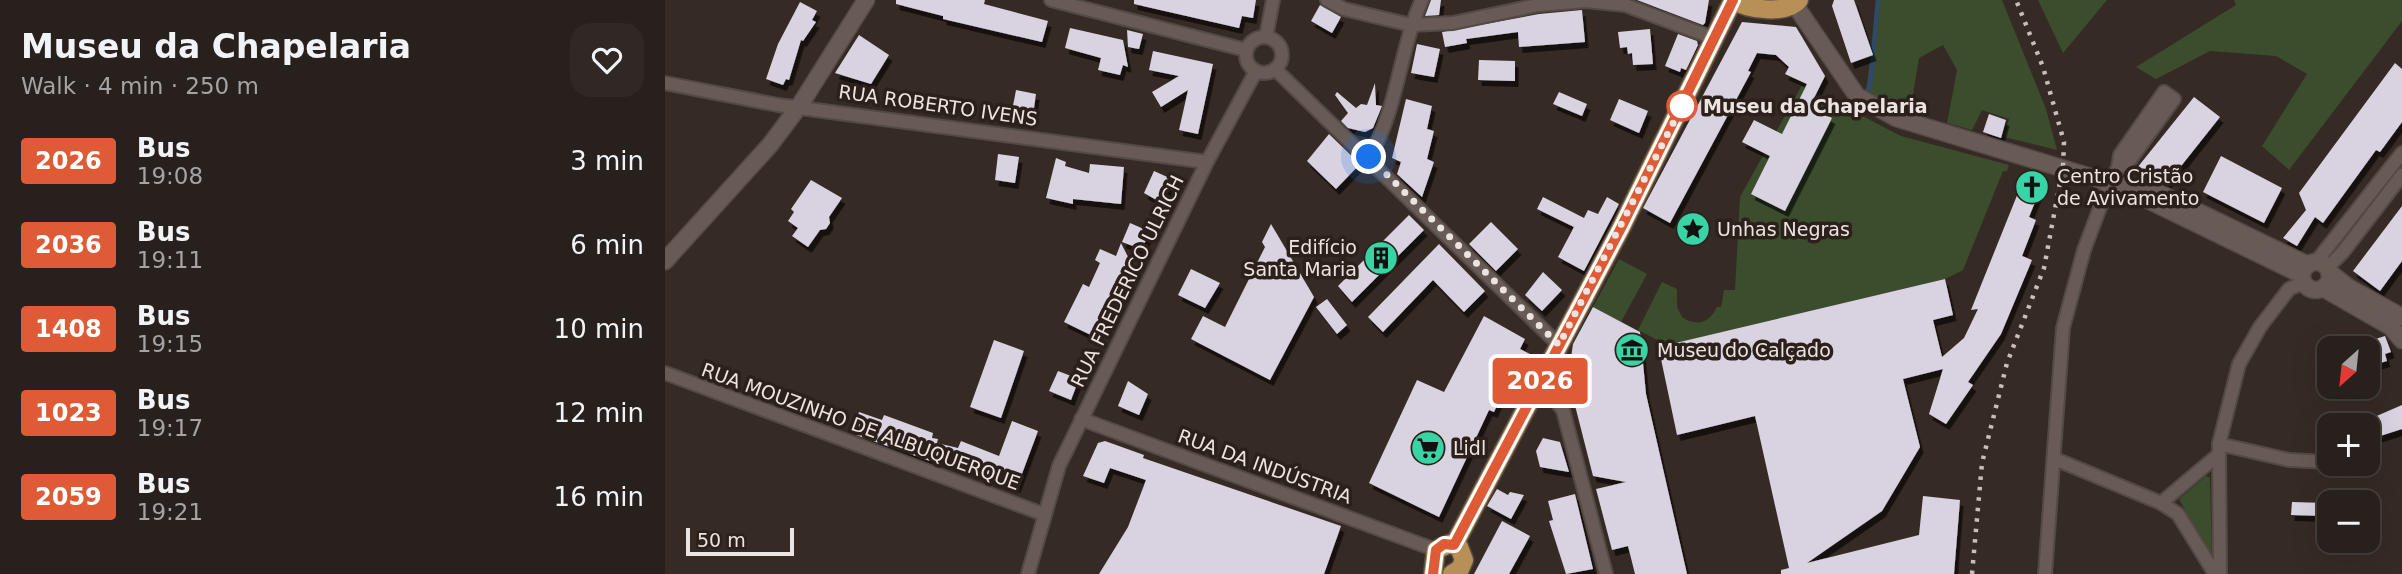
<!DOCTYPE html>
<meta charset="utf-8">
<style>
body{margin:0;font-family:"DejaVu Sans",sans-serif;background:#302825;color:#f1f3f6;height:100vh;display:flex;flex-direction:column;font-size:26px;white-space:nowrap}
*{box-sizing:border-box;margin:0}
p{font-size:23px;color:#a5a3a3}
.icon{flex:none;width:38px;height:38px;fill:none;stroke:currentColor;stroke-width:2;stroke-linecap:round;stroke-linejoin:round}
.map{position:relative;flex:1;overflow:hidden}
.panel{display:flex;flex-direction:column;background:#28201c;width:665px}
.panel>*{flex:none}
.badge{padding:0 14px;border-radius:5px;font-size:24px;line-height:46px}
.needle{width:46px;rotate:207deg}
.buttons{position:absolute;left:1652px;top:336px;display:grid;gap:14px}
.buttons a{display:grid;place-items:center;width:63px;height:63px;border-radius:14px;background:#28201c;box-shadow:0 7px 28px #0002,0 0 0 2px #443e3b;font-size:35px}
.scale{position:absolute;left:21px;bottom:18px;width:108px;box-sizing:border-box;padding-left:7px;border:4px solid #ebe4e0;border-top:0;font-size:19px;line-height:24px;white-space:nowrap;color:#ebe4e0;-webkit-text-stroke:5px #2c201b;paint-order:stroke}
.you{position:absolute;width:35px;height:35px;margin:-18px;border:5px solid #fff;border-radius:50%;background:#1a73e8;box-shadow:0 0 0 10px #1a73e833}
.map>.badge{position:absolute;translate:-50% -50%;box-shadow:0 0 0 4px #fff}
.round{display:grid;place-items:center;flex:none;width:74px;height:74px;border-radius:21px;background:#302825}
.overview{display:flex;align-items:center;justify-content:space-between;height:119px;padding:0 21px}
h1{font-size:33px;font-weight:700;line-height:52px}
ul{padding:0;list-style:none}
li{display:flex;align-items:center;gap:21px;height:84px;padding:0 21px}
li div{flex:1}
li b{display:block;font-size:26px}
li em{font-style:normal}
li .badge{min-width:77px;font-weight:700;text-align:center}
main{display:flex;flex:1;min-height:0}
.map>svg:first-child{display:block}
.green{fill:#3c4d2d}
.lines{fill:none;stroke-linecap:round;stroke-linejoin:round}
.stream{stroke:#2d4b68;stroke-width:4.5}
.building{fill:#d9d2e0;filter:url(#shadow)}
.minor-casing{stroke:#534945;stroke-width:16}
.tertiary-casing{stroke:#534945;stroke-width:19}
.primary-casing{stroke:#534945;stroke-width:21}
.minor{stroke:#685b55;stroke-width:12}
.tertiary{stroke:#685b55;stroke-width:16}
.primary{stroke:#b78f57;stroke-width:18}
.rail{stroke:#c7bfbb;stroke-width:4.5;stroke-dasharray:3.5 7;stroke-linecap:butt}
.line-casing{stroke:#fff;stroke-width:16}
.line{stroke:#df5b35;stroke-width:10}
.walk{stroke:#ebe4e0;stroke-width:7;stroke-dasharray:0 12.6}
.stop-dot{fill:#fff;stroke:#df5b35;stroke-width:3.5}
.labels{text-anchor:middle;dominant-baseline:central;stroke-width:7;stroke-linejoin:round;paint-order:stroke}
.street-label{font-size:19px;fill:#ebe4e0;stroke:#2c201b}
.stop-label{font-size:19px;font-weight:bold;fill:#ebe4e0;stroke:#2c201b;text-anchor:start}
.poi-label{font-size:19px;fill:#ebe4e0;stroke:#2c201b;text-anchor:start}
</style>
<main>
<section class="panel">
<div class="overview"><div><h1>Museu da Chapelaria</h1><p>Walk · 4 min · 250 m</p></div><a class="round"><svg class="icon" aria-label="heart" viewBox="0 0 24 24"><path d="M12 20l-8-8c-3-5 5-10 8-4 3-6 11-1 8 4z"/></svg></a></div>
<ul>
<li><span class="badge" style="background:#df5b35;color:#fff">2026</span><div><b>Bus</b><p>19:08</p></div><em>3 min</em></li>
<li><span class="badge" style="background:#df5b35;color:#fff">2036</span><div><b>Bus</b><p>19:11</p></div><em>6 min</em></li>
<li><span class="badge" style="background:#df5b35;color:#fff">1408</span><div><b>Bus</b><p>19:15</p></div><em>10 min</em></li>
<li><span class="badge" style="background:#df5b35;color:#fff">1023</span><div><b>Bus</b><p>19:17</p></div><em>12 min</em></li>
<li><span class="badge" style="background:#df5b35;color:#fff">2059</span><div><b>Bus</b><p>19:21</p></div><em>16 min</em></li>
</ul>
</section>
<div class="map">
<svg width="1737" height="574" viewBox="0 0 1737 574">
<defs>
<filter id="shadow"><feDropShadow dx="3.5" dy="6" stdDeviation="0" flood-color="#0009"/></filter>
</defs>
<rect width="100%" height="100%" fill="#362a25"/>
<!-- green -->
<g class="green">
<path d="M1214,0H1337L1381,109L1392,150L1339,137L1344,119L1317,110L1307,130L1282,123L1292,70L1278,45L1254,58L1245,112L1211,100L1201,90Z"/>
<path d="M1373,0H1442L1398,53Z"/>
<path d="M1569,0H1737V21L1624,170L1597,146L1642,74L1611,56L1545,51L1491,79L1471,67L1571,5Z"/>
<path d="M1137,85L1236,136L1344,165L1342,171H1338L1298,270L1280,279L1002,345L973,330L997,282L1012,289V307L1017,317C1031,327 1045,323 1052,307H1056L1059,290H1070L1075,197Z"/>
<path d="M954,259L982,274L956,322L928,307Z"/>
<path d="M1541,476L1545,478L1547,559L1514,499Z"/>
</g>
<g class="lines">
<!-- stream -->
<path class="stream" d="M1202,91L1205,86L1213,0"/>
</g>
<!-- building -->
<g class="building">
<path d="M231,0H320L319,4L383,21L377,42L278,19V16L231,4Z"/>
<path d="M469,0H591L588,18L577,16L574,28L469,4Z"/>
<path d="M766,0H776L774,15L760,16Z"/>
<path d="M972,0H1044L1040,23L1038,25Z"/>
<path d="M1169,0H1189L1208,55L1186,63L1167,6Z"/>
<path d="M135,2L152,11L147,20L151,22L138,41L136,40L124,80L121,79L118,85L101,79L113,44Z"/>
<path d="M655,5L676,17L667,33L646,21Z"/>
<path d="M917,10L920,42L854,47L853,32L801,39L802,43L780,47L777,32L874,14Z"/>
<path d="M1077,22L1131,27L1160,76L1145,106L1167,118L1120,211L1086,194L1105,156L1077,142L1089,120L1117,134L1142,84L1120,74L1124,67L1111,55L1092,53L1083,71L1086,72L1005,223L978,208Z"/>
<path d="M405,28L458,40L463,67L458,65L455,75L433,70L436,58L400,48Z"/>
<path d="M985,29L988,64L968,65L967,53L963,54L962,47L955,48L953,32Z"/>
<path d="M462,30L478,34L474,49L463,47Z"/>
<path d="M1013,34L1032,41L1033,45L1021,70L1016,68L1015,72L1000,66Z"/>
<path d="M194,35L224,55L206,84L170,73Z"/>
<path d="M752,44L775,49L769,77L746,73Z"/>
<path d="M488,51L548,64L533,134L514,130L523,90L496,107L487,92L514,76L484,70Z"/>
<path d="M814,60L850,61V81L813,80Z"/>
<path d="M1730,63L1737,69V122L1715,152L1711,150L1658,223L1650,217L1632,246L1618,238L1641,210L1634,193Z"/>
<path d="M710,83L711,105L717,106L708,128L700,132L683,128L676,121L683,113L670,95L672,92L691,108L696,104L702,105Z"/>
<path d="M351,90L371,94L368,115L347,111Z"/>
<path d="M894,92L922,104L917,116L888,104Z"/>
<path d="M1529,97L1555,117L1501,185L1477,175L1472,168Z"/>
<path d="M741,99L767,106L762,129L769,131L762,159L769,162L757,197L732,174L736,162L727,158Z"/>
<path d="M954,99L983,111L974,133L945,120Z"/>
<path d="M1324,114L1341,120L1336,138L1318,132Z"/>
<path d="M664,134L695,164L671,189L642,161Z"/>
<path d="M333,154L354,157L350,183L330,180Z"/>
<path d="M1556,156L1617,188L1599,223L1538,192Z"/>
<path d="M391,158L401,162L400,166L424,173L425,164L459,167L456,204L408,199V204L381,198Z"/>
<path d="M489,171L509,180L495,202L479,193Z"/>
<path d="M1359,178L1375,181L1377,185L1364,217L1371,220L1357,256L1367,260L1336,334L1303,382L1308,385L1281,424L1264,414L1278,369L1238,379L1255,447L1217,511L1142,563L1254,535L1258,496L1295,500L1289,574H1116V570L1124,568L1090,416L1012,435L992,340L1002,345L1280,279L1288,315L1268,320L1277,357L1299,338L1313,309L1306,310Z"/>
<path d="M146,180L177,198L164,217L165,223L161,229L155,230L143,247L127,236L133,228L123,221L129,212L126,209Z"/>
<path d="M878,197L919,218L923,210L933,214L942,197L954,204L919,271L893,257L909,227L872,209Z"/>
<path d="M1737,206V261L1715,291L1688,271Z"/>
<path d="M744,215L759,230L687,302L673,286Z"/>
<path d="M826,222L853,249L831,271L804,244Z"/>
<path d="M465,223L481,230L484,235L476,249L457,242Z"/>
<path d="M606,224L649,297L605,380L526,339L538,316L560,327L600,247L597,242Z"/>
<path d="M456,243L468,267L461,283L450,285L435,315L441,318L432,338L399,322L418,284L424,287L435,263L430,260L435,249L451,256Z"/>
<path d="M774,244L820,291L799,312L768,280L718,332L703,317Z"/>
<path d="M526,269L555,283L540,308L513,295Z"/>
<path d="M878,272L897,290L877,311L860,295Z"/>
<path d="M662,299L682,325L672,334L651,307Z"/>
<path d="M928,307L975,332L981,394L1022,574H970L963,546L947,550L931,489L961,482L928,476L903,378L908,344Z"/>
<path d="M819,316L860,339L855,349L873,358L862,379L844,369L830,396L835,399L829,412L824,410L774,517L704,483L752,380L779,392Z"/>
<path d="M1720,336L1726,352L1720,354L1722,361L1708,365L1701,342Z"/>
<path d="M329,340L359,351L336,418L305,407Z"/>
<path d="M393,371L414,379L406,400L384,391Z"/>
<path d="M463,381L483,394L474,415L453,406Z"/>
<path d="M1737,405V429L1712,437L1707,418Z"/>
<path d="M194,412L217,420L219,415L268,433L267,438L273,439L272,443L293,448L296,441L334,456L347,421L373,431L352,487L267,455L265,461L191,435L194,426L190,425Z"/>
<path d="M878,438L895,442L904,472L875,467L871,451Z"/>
<path d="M440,441L479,455L478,458L676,526L659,574H434L463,527L481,480L445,468L439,483L418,476L433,443Z"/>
<path d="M832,489L843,495L845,492L859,495L846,519L822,506Z"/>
<path d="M910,494L928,569L901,574L884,521L888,520L883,501Z"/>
<path d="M1627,502L1661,503L1660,516L1626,515Z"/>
<path d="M837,521L865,536L844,574H809Z"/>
</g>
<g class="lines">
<!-- minor casing -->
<g class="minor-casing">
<g id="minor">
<path d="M386,0L581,50"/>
<path d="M662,0L679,9L746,25L788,23L873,5L921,1L960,5L1051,39"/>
<path d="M601,37L608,0"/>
<circle cx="599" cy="55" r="18"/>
<path d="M610,69L894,345"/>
<path d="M0,83L113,105L542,162"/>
<path d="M704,157C733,110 734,50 757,0"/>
<path d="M1651,262L1737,153"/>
<path d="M1662,268L1678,252L1737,175"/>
<path d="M0,373L378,514"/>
<path d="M875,381L898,410L941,574"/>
<path d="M416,419L771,550"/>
<path d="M1554,444L1624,460L1664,462"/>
<path d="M1390,459L1496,503L1513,514L1550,574"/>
<path d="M1496,503L1553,455"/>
<path d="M363,574L394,466L542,162L591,71"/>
<path d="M1380,574L1398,328L1419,250L1445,181L1453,168L1465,160L1509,99L1499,92L1455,155L1453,168"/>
<path d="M1555,574L1554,444L1574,364L1595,327L1624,289L1638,283"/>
</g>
</g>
<!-- tertiary casing -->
<g class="tertiary-casing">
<g id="tertiary">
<path d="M1130,5L1192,96L1231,118L1472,191H1490L1643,265"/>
<path d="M1472,191L1485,201L1637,275"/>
<path d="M0,261L105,145L135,105L201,0"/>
<circle cx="1651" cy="276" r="14"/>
<path d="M1664,272L1683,287L1737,317"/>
<path d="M1658,288L1726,327L1737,340"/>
</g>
</g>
<!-- primary casing -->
<g class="primary-casing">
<g id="primary">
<path d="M1068,0C1083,10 1122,15 1134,0"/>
<path d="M789,545L956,228L1068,0"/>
<path d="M768,574L771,550L784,544L794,547L799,560L795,569L787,574"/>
</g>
</g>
<!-- minor -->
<use href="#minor" class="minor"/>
<!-- tertiary -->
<use href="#tertiary" class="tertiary"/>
<!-- primary -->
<use href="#primary" class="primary"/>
<!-- rail -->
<path class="rail" d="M1307,574L1317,463L1342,363L1379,268L1398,166L1399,142L1378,67L1351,0"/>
</g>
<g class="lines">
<!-- line casing -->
<g class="line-casing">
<path id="line" d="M768,574L771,550L779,544L789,545L956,228L1068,0"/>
</g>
<!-- line -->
<use href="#line" class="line"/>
<!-- walk -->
<path class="walk" d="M704,157L894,345L1017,106"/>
</g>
<!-- icons -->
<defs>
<g id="church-disc" transform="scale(1.75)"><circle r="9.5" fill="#38d4a6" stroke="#2c201b"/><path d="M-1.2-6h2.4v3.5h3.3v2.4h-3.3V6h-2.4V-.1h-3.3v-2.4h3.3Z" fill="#111"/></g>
<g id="sight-disc" transform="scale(1.75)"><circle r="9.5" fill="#38d4a6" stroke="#2c201b"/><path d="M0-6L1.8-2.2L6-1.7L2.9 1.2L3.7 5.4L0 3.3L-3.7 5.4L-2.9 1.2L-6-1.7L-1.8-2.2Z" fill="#111"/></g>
<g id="building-disc" transform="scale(1.75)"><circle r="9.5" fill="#38d4a6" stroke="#2c201b"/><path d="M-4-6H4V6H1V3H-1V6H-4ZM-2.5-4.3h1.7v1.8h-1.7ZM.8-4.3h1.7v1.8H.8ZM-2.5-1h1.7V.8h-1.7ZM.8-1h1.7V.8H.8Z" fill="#111"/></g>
<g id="museum-disc" transform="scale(1.75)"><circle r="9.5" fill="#38d4a6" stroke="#2c201b"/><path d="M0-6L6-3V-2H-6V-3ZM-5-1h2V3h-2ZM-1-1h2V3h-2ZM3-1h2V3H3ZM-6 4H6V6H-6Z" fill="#111"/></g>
<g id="supermarket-disc" transform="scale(1.75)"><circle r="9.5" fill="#38d4a6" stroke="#2c201b"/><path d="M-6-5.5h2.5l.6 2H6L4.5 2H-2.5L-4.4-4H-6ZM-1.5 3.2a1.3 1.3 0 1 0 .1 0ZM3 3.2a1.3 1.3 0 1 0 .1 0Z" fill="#111"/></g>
</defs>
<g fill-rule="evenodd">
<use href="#church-disc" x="1367" y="187"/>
<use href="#sight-disc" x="1028" y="229"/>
<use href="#building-disc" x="716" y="258"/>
<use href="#museum-disc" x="967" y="350"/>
<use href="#supermarket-disc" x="763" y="448"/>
</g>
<!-- markers -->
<circle class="stop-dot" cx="1017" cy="106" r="14"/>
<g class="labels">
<!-- street labels -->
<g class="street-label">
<text transform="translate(273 105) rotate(8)">RUA ROBERTO IVENS</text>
<text transform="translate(462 281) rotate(-64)">RUA FREDERICO ULRICH</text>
<text transform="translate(196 426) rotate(20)">RUA MOUZINHO DE ALBUQUERQUE</text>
<text transform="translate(600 466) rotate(20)">RUA DA INDÚSTRIA</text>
</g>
<!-- stop labels -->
<g class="stop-label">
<text x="1038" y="106">Museu da Chapelaria</text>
</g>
<!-- poi labels -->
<g class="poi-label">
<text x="1392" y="176">Centro Cristão<tspan x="1392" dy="22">de Avivamento</tspan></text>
<text x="1052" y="229">Unhas Negras</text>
<text x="692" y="247" text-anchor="end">Edifício<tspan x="692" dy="22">Santa Maria</tspan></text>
<text x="992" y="350">Museu do Calçado</text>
<text x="788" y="448">Lidl</text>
</g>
</g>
</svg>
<div class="buttons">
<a><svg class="needle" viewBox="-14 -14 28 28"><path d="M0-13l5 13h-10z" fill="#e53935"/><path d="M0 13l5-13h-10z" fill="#a5a3a3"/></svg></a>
<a>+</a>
<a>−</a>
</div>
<div class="scale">50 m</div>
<div class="you" style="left:704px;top:157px"></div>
<b class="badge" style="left:875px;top:381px;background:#df5b35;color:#fff">2026</b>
</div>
</main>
